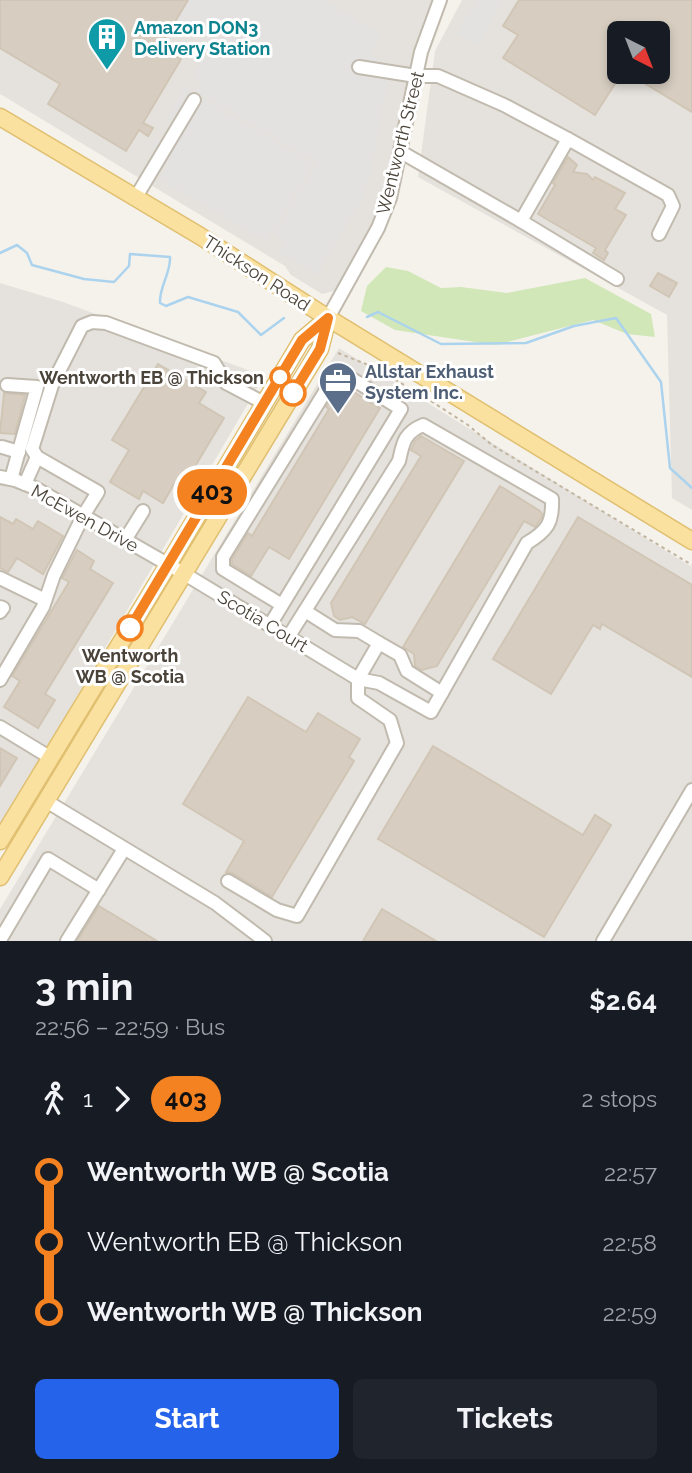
<!DOCTYPE html>
<meta charset="utf-8">
<style>
body{margin:0;font-family:Raleway,sans-serif;background:#20242c;color:#f1f3f6;height:100vh;display:flex;flex-direction:column;font-size:26px;white-space:nowrap}
*{box-sizing:border-box;margin:0}
p{font-size:23px;color:#9ea1a6}
.icon{flex:none;width:38px;height:38px;fill:none;stroke:currentColor;stroke-width:2;stroke-linecap:round;stroke-linejoin:round}
.map{position:relative;height:941px;overflow:hidden}
.side{display:flex;flex-direction:column;background:#171b24;flex:1}
.side>*{flex:none}
.badge{padding:0 14px;border-radius:23px;font-size:24px;line-height:46px}
.needle{width:46px;rotate:138deg}
.tools{position:absolute;left:607px;top:21px;display:grid;gap:14px}
.tools a{display:grid;place-items:center;width:63px;height:63px;border-radius:10px;background:#171b24;box-shadow:0 4px 10px #0003;font-size:35px}
.map>.badge{position:absolute;translate:-50% -50%;box-shadow:0 0 0 4px #fff}
.legs{display:flex;align-items:center;gap:10px;height:77px;padding:0 35px;font-size:23px}
.legs p{margin-inline-start:auto}
.headline{display:flex;align-items:center;justify-content:space-between;height:119px;padding:0 35px}
h1{font-size:38px;font-weight:700;line-height:52px}
.button{display:flex;gap:14px;margin-top:auto;padding:14px 35px}
.button a{flex:1;height:80px;border-radius:10px;background:#2563eb;color:#fff;font-size:28px;font-weight:700;line-height:80px;text-align:center}
.button a+a{background:#20242c;color:#f1f3f6}
ul{padding:0 35px;list-style:none}
li{display:flex;align-items:center;gap:24px;height:70px;font-size:26px}
li i{display:grid;place-items:center;width:10px;height:100%;margin:0 9px;background:currentColor}
li i::after{content:'';width:18px;height:18px;margin:-9px;border:5px solid;border-radius:50%;background:#171b24}
li p{margin-inline-start:auto}
li:first-child i{background:linear-gradient(#0000 50%,currentColor 0)}
li:last-child i{background:linear-gradient(currentColor 50%,#0000 0)}
.map>svg:first-child{display:block}
.industrial{fill:#e5e2dd;fill-rule:evenodd}
.green{fill:#d1e7b7}
.parking{fill:#e4e2e0}
.lines{fill:none;stroke-linecap:round;stroke-linejoin:round}
.stream{stroke:#acd3ee;stroke-width:2.5}
.building{fill:#d7cec1;stroke:#d1c6b5;stroke-width:2}
.minor-casing{stroke:#c1baae;stroke-width:16}
.major-casing{stroke:#e0bf6f;stroke-width:19}
.path{stroke:#c2b6a0;stroke-width:2;stroke-dasharray:3.5 3.5;stroke-linecap:butt}
.minor{stroke:#fff;stroke-width:12}
.major{stroke:#fae1a0;stroke-width:16}
.line-1-casing{stroke:#fff;stroke-width:16}
.line-1{stroke:#f58220;stroke-width:10}
.stop-1-dot{fill:#fff;stroke:#f58220;stroke-width:3.5}
.labels{text-anchor:middle;dominant-baseline:central;stroke-width:6;stroke-linejoin:round;paint-order:stroke}
.culture-label{font-size:18px;font-weight:bold;fill:#0d838f;stroke:#fff;text-anchor:start}
.street-label{font-size:18px;fill:#4a4339;stroke:#fff}
.service-label{font-size:18px;font-weight:bold;fill:#4e5e75;stroke:#fff;text-anchor:start}
.stop-label{font-size:18px;font-weight:bold;fill:#4a4339;stroke:#fff;text-anchor:end}
</style>
<div class="map">
<svg width="692" height="941" viewBox="0 0 692 941">
<rect width="100%" height="100%" fill="#f5f2ec"/>
<!-- industrial -->
<g class="industrial">
<path d="M0,0H438L425,22L384,205L334,291L322,294L291,275L285,266L0,94Z"/>
<path d="M462,0H692V510L672,498L667,315L418,177L435,51ZM620,33H658V72H620Z"/>
<path d="M0,283L63,302L264,376L0,828Z"/>
<path d="M339,348L692,567V941H0V909Z"/>
</g>
<!-- green -->
<path class="green" d="M386,267L408,271L441,288L461,287L507,293L585,278L651,314L655,337L627,334L593,320L495,345L395,330L361,311L367,286Z"/>
<!-- parking -->
<g class="parking">
<path d="M188,0H324L381,34L370,55L391,66L370,176L362,200L317,275L278,252L284,241L274,235L316,163L197,92L202,83L191,77L216,36L201,26L184,30L173,24Z"/>
<path d="M476,0H504L477,46L456,34Z"/>
<path d="M184,87L313,164L267,243L159,179L168,164L154,156L157,151L150,146L155,138L162,142L174,122L167,118Z"/>
</g>
<g class="lines">
<!-- stream -->
<g class="stream">
<path d="M0,253L17,245L27,253L32,265L84,279L114,282L129,266L130,254L170,257C171,273 159,287 160,303L166,306L188,297L238,312L261,335L284,318"/>
<path d="M367,317L378,312L441,344L526,343L574,326L616,318L661,382L670,468L692,488"/>
</g>
</g>
<!-- building -->
<g class="building">
<path d="M0,0H188L160,47L181,59L143,123L153,128L148,136L139,130L126,151L48,104L60,84L0,48Z"/>
<path d="M519,0H692V112L626,72H658V33H620V76L595,115L503,58L518,35L503,26Z"/>
<path d="M568,157L577,165L573,172L587,174L593,180L595,177L625,193L615,209L626,215L605,250L608,253L604,260L593,253L596,248L538,214L555,185L553,183Z"/>
<path d="M658,273L677,283L669,297L650,286Z"/>
<path d="M158,364L206,392L199,403L224,418L185,483L177,479L163,503L143,491L139,499L110,482L129,450L112,440Z"/>
<path d="M344,386L380,408L289,559L269,547L251,576L232,564V559L248,533L252,536L329,409L326,407L338,387Z"/>
<path d="M4,393L25,395L15,434L0,433Z"/>
<path d="M421,436L464,461L365,624L352,617L340,620L334,616L331,603L421,456L411,450L415,441Z"/>
<path d="M500,486L540,511L542,514V517L535,527L524,521L437,666L422,670L415,666L414,654L403,647Z"/>
<path d="M0,517L13,524L16,519L33,529L38,521L63,536L43,574L17,558L8,572L0,568Z"/>
<path d="M578,517L692,585V677L602,624L600,629L593,625L551,694L493,659Z"/>
<path d="M77,550L94,561L90,569L113,583L45,694L55,700L38,728L4,707L20,681L12,676L69,582L62,578Z"/>
<path d="M248,697L306,732L318,713L360,739L349,757L354,761L272,897L232,873L226,872L244,841L183,804Z"/>
<path d="M433,746L583,835L595,815L611,825L544,937L378,839Z"/>
<path d="M0,748L17,758L0,786Z"/>
<path d="M99,906L157,941H77Z"/>
<path d="M382,909L436,941H363Z"/>
</g>
<g class="lines">
<!-- minor casing -->
<g class="minor-casing">
<g id="minor">
<path d="M359,67L416,76H438L504,105L568,139"/>
<path d="M401,152L521,221"/>
<path d="M136,197L194,100"/>
<path d="M617,279L521,221L568,139L668,195L673,206L659,234"/>
<path d="M328,318L378,228L390,198L421,52L440,0"/>
<path d="M7,385L37,387L11,479"/>
<path d="M2,447L19,452"/>
<path d="M0,477L15,480L35,488L183,573L358,679L379,683L431,712L527,543C547,531 553,523 552,499L423,425C404,433 403,443 399,461L289,636"/>
<path d="M25,484L37,457"/>
<path d="M125,540L143,511"/>
<path d="M0,578L45,600"/>
<path d="M0,607L3,608L0,612"/>
<path d="M270,625L401,409L349,377L333,379L223,557V569L282,605"/>
<path d="M379,643L400,655L407,671L442,693"/>
<path d="M0,680L43,607L54,575L83,516L98,492L37,457L32,449L52,385L82,326L92,322L106,323L214,363L226,383L264,403"/>
<path d="M0,727L51,758"/>
<path d="M46,801L215,903L265,941"/>
<path d="M228,881L277,910L297,916L397,743L390,720L358,698V679L379,643L359,631L335,630L305,611"/>
<path d="M0,940L48,859L99,890"/>
<path d="M67,941L124,849"/>
<path d="M603,941L692,790"/>
</g>
</g>
<!-- major casing -->
<g class="major-casing">
<g id="major">
<path d="M0,117L200,236L328,318L692,541"/>
<path d="M0,841L168,565L302,340L328,318"/>
<path d="M0,877L320,349L328,318"/>
</g>
</g>
<!-- path -->
<path class="path" d="M338,353L371,366L420,394L468,425L492,445L692,565"/>
<!-- minor -->
<use href="#minor" class="minor"/>
<!-- major -->
<use href="#major" class="major"/>
</g>
<g class="lines">
<!-- line-1 casing -->
<g class="line-1-casing">
<path id="line-1" d="M130,628L302,340L328,318L320,349L293,393"/>
</g>
<!-- line-1 -->
<use href="#line-1" class="line-1"/>
</g>
<!-- icons -->
<defs>
<g id="building-pin" transform="scale(2.0125)"><path d="M0 17L-7.5 6A9.5 9.5 0 1 1 7.5 6Z" fill="#0f9aa8" stroke="#fff"/><path d="M-4-6H4V6H1V3H-1V6H-4ZM-2.5-4.3h1.7v1.8h-1.7ZM.8-4.3h1.7v1.8H.8ZM-2.5-1h1.7V.8h-1.7ZM.8-1h1.7V.8H.8Z" fill="#fff"/></g>
<g id="office-pin" transform="scale(2.0125)"><path d="M0 17L-7.5 6A9.5 9.5 0 1 1 7.5 6Z" fill="#5c6f8a" stroke="#fff"/><path d="M-6-3h4V-5.5h4V-3h4V5H-6ZM-1-4.5V-3h2v-1.5ZM-6 0V1H6V0Z" fill="#fff"/></g>
</defs>
<g fill-rule="evenodd">
<use href="#building-pin" x="107" y="37"/>
<use href="#office-pin" x="338" y="381"/>
</g>
<!-- markers -->
<g class="stop-1-dot">
<circle cx="280" cy="377" r="9"/>
<circle cx="293" cy="393" r="12"/>
<circle cx="130" cy="628" r="12"/>
</g>
<g class="labels">
<!-- culture labels -->
<g class="culture-label">
<text x="134" y="27">Amazon DON3<tspan x="134" dy="21">Delivery Station</tspan></text>
</g>
<!-- street labels -->
<g class="street-label">
<text transform="translate(400 143) rotate(-76)">Wentworth Street</text>
<text transform="translate(257 273) rotate(33)">Thickson Road</text>
<text transform="translate(85 518) rotate(29)">McEwen Drive</text>
<text transform="translate(263 621) rotate(31)">Scotia Court</text>
</g>
<!-- service labels -->
<g class="service-label">
<text x="365" y="371">Allstar Exhaust<tspan x="365" dy="21">System Inc.</tspan></text>
</g>
<!-- stop labels -->
<g class="stop-label">
<text x="264" y="377">Wentworth EB @ Thickson</text>
<text x="130" y="655" text-anchor="middle">Wentworth<tspan x="130" dy="21">WB @ Scotia</tspan></text>
</g>
</g>
</svg>
<div class="tools">
<a><svg class="needle" viewBox="-14 -14 28 28"><path d="M0-13l5 13h-10z" fill="#e53935"/><path d="M0 13l5-13h-10z" fill="#9ea1a6"/></svg></a>
</div>
<b class="badge" style="left:212px;top:492px;background:#f58220;color:#111">403</b>
</div>
<section class="side">
<div class="headline"><div><h1>3 min</h1><p>22:56 – 22:59 · Bus</p></div><b>$2.64</b></div>
<div class="legs"><svg class="icon" aria-label="walk" viewBox="0 0 24 24"><circle cx="13" cy="4" r="2"/><path d="M13 8l-2 6 4 7M11 14l-3 7M7 12l3-4h3l4 4"/></svg>1<svg class="icon" aria-label="forward" viewBox="0 0 24 24"><path d="M9 5l7 7-7 7"/></svg><b class="badge" style="background:#f58220;color:#111">403</b><p>2 stops</p></div>
<ul>
<li><i style="color:#f58220"></i><b>Wentworth WB @ Scotia</b><p>22:57</p></li>
<li><i style="color:#f58220"></i><span>Wentworth EB @ Thickson</span><p>22:58</p></li>
<li><i style="color:#f58220"></i><b>Wentworth WB @ Thickson</b><p>22:59</p></li>
</ul>
<div class="button"><a>Start</a><a>Tickets</a></div>
</section>
